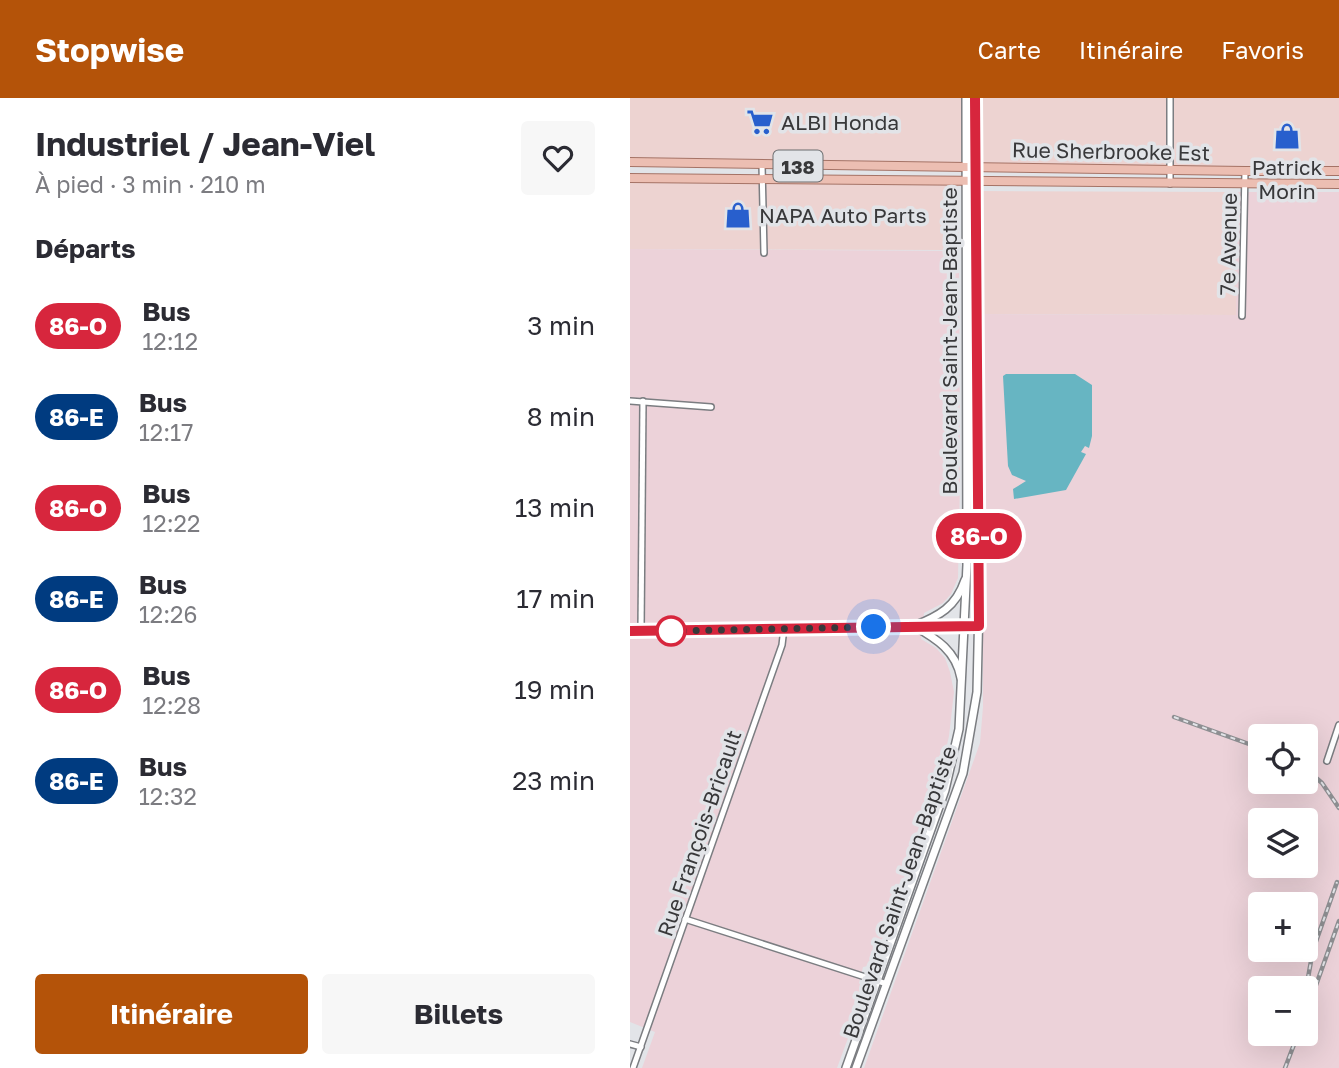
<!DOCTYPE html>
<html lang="fr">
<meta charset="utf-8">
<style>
body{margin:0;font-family:"Golos Text",sans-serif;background:#f7f7f7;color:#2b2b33;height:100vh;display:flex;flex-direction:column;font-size:26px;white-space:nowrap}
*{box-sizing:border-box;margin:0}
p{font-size:23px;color:#7c7c81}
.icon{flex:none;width:38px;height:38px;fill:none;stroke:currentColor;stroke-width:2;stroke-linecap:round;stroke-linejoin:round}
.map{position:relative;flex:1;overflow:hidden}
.panel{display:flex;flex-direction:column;background:#fff;width:630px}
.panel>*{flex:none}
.badge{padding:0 14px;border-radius:23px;font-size:24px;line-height:46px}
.buttons{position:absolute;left:618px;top:626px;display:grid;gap:14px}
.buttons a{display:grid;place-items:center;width:70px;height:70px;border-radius:7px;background:#fff;box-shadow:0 7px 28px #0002;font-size:35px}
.you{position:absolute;width:35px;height:35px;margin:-18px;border:5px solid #fff;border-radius:50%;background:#1a73e8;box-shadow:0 0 0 10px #1a73e833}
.map>.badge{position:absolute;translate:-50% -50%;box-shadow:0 0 0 4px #fff}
h2{padding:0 35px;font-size:26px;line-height:63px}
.round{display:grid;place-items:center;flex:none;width:74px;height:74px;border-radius:7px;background:#f7f7f7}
.summary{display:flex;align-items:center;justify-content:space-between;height:119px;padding:0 35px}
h1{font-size:33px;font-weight:700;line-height:52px}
.primary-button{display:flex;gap:14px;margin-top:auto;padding:14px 35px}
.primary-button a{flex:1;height:80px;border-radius:7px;background:#b45309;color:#fff;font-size:28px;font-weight:700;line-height:80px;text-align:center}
.primary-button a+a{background:#f7f7f7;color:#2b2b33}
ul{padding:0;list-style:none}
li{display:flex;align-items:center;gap:21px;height:91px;padding:0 35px}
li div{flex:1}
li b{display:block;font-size:26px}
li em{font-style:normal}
li .badge{min-width:77px;font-weight:700;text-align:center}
header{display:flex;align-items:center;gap:42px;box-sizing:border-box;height:98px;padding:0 35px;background:#b45309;color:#fff}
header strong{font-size:33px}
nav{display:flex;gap:38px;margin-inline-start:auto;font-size:24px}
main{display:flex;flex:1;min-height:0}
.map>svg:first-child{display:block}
.commercial{fill:#edd3d1}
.industrial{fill:#ecd2d9;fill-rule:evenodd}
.water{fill:#67b5c2}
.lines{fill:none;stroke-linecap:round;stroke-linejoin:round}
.minor-casing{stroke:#7b7d81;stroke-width:8}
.secondary-casing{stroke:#7b7d81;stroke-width:10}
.primary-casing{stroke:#a57366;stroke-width:10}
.minor{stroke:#fff;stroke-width:5}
.secondary{stroke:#fff;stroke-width:7}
.primary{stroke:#ecbeb2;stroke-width:8}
.rail-casing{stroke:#8e8f92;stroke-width:4.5}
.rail{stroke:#e2e4e8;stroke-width:2;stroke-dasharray:5;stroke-linecap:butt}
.line-casing{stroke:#fff;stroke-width:16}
.line{stroke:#d7263d;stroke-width:10}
.walk{stroke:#38383a;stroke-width:7;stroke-dasharray:0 12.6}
.stop-dot{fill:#fff;stroke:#d7263d;stroke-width:3.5}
.labels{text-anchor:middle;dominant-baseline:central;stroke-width:7;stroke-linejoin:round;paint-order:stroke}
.shield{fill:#e2e4e8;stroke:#6b6c6e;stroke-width:2}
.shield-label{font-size:19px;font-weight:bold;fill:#38383a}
.poi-label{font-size:21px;fill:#38383a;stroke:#e2e4e8;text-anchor:start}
.street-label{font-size:21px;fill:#38383a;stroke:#e2e4e8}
</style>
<header>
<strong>Stopwise</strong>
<nav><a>Carte</a><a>Itinéraire</a><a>Favoris</a></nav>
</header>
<main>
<section class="panel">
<div class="summary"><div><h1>Industriel / Jean-Viel</h1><p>À pied · 3 min · 210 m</p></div><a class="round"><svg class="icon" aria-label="heart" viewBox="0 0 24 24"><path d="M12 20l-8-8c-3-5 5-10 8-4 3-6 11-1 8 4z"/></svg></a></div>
<h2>Départs</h2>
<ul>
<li><span class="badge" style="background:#d7263d;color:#fff">86-O</span><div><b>Bus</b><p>12:12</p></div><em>3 min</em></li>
<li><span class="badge" style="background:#003b80;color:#fff">86-E</span><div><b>Bus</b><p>12:17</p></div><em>8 min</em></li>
<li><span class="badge" style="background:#d7263d;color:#fff">86-O</span><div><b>Bus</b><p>12:22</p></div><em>13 min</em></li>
<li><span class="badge" style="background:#003b80;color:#fff">86-E</span><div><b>Bus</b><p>12:26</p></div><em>17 min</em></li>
<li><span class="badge" style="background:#d7263d;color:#fff">86-O</span><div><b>Bus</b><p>12:28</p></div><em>19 min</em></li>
<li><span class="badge" style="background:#003b80;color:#fff">86-E</span><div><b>Bus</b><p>12:32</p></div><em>23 min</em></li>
</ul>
<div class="primary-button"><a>Itinéraire</a><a>Billets</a></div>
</section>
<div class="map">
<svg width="709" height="970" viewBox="0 0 709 970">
<rect width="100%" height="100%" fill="#e2e4e8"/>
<!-- commercial -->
<g class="commercial">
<path d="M0,0H709V72L0,64Z"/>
<path d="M0,80L328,83L329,152L0,151Z"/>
<path d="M349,93L606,94V217L348,216Z"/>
</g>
<!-- industrial -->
<g class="industrial">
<path d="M606,94H709V970H234L350,645L353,609L352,216L606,217ZM630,639H676V684H630ZM630,723H676V768H630ZM630,807H676V852H630ZM630,891H676V936H630Z"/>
<path d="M0,151L329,153L330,385L328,480L321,496L313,505L294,515L291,541L306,550L315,560L320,574L324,594L319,638L310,678L243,867L233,869L229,885L235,894L207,970H12L25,934L0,924Z"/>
</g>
<!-- water -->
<path class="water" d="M376,276H445L462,287V338L459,350L455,348L451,354L456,356L436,392L384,401L383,391L396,383L382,377L378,368L373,278Z"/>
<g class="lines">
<!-- minor casing -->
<g class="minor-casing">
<g id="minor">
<path d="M132,67L134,155"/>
<path d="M540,86V0"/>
<path d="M612,218L615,73"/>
<path d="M0,303L81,309"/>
<path d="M0,533L349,528"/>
<path d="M11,533L13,303"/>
<path d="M697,663L709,627"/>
<path d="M55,821L257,886"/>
<path d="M0,946L11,949"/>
<path d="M3,970L152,547L154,530"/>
</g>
</g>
<!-- secondary casing -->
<g class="secondary-casing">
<g id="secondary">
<path d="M284,528C309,518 326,509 335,482"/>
<path d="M284,528C307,541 326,553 331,580"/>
<path d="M216,970L315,692L329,631L337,467L336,0"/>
<path d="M226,970L333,675L347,594L350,460L345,0"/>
</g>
</g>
<!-- primary casing -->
<g class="primary-casing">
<g id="primary">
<path d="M0,64L615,73H709"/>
<path d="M0,80L709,86"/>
</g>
</g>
<!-- minor -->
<use href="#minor" class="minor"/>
<!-- secondary -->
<use href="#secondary" class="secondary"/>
<!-- primary -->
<use href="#primary" class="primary"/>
<!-- rail casing -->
<g class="rail-casing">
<g id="rail">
<path d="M544,619L630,650"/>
<path d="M676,671L692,685L709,710"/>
<path d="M676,891L683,852L707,784"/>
<path d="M676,915L709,823"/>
<path d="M655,970L668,936"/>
</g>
</g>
<!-- rail -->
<use href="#rail" class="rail"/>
</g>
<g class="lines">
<!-- line casing -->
<g class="line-casing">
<path id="line" d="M0,533L349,528L345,0"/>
</g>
<!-- line -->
<use href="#line" class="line"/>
<!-- walk -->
<path class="walk" d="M41,533L244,529"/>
</g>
<!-- icons -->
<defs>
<g id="supermarket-bare" transform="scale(2.1)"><path d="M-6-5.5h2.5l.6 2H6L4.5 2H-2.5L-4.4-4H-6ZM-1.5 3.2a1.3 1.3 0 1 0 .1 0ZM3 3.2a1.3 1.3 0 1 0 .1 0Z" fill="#285fcd" stroke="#e2e4e8" stroke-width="2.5" paint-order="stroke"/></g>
<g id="shop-bare" transform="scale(2.1)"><path d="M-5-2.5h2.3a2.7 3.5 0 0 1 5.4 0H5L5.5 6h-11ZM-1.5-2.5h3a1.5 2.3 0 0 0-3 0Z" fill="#285fcd" stroke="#e2e4e8" stroke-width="2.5" paint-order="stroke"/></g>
</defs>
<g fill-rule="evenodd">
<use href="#supermarket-bare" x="130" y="24"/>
<use href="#shop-bare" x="657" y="38"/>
<use href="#shop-bare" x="108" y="117"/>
</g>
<!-- markers -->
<circle class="stop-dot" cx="41" cy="533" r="14"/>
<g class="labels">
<!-- shield labels -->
<rect class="shield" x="143.5" y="52.5" width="49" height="31" rx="5"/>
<g class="shield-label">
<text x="168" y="68">138</text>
</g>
<!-- poi labels -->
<g class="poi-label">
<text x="151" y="24">ALBI Honda</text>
<text x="657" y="69" text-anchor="middle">Patrick<tspan x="657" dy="24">Morin</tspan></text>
<text x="129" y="117">NAPA Auto Parts</text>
</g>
<!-- street labels -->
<g class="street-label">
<text transform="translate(481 53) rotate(1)">Rue Sherbrooke Est</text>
<text transform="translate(598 146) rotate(-89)">7e Avenue</text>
<text transform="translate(319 243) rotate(-90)">Boulevard Saint-Jean-Baptiste</text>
<text transform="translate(69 735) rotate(-71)">Rue François-Bricault</text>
<text transform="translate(269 794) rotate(-71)">Boulevard Saint-Jean-Baptiste</text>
</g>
</g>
</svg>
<div class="buttons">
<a><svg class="icon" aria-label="locate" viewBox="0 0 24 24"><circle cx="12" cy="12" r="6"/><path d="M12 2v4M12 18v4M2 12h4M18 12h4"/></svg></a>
<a><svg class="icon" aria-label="layers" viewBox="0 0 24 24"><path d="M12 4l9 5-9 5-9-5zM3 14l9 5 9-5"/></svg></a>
<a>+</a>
<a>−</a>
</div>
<div class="you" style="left:244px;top:529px"></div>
<b class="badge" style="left:349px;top:438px;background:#d7263d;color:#fff">86-O</b>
</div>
</main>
